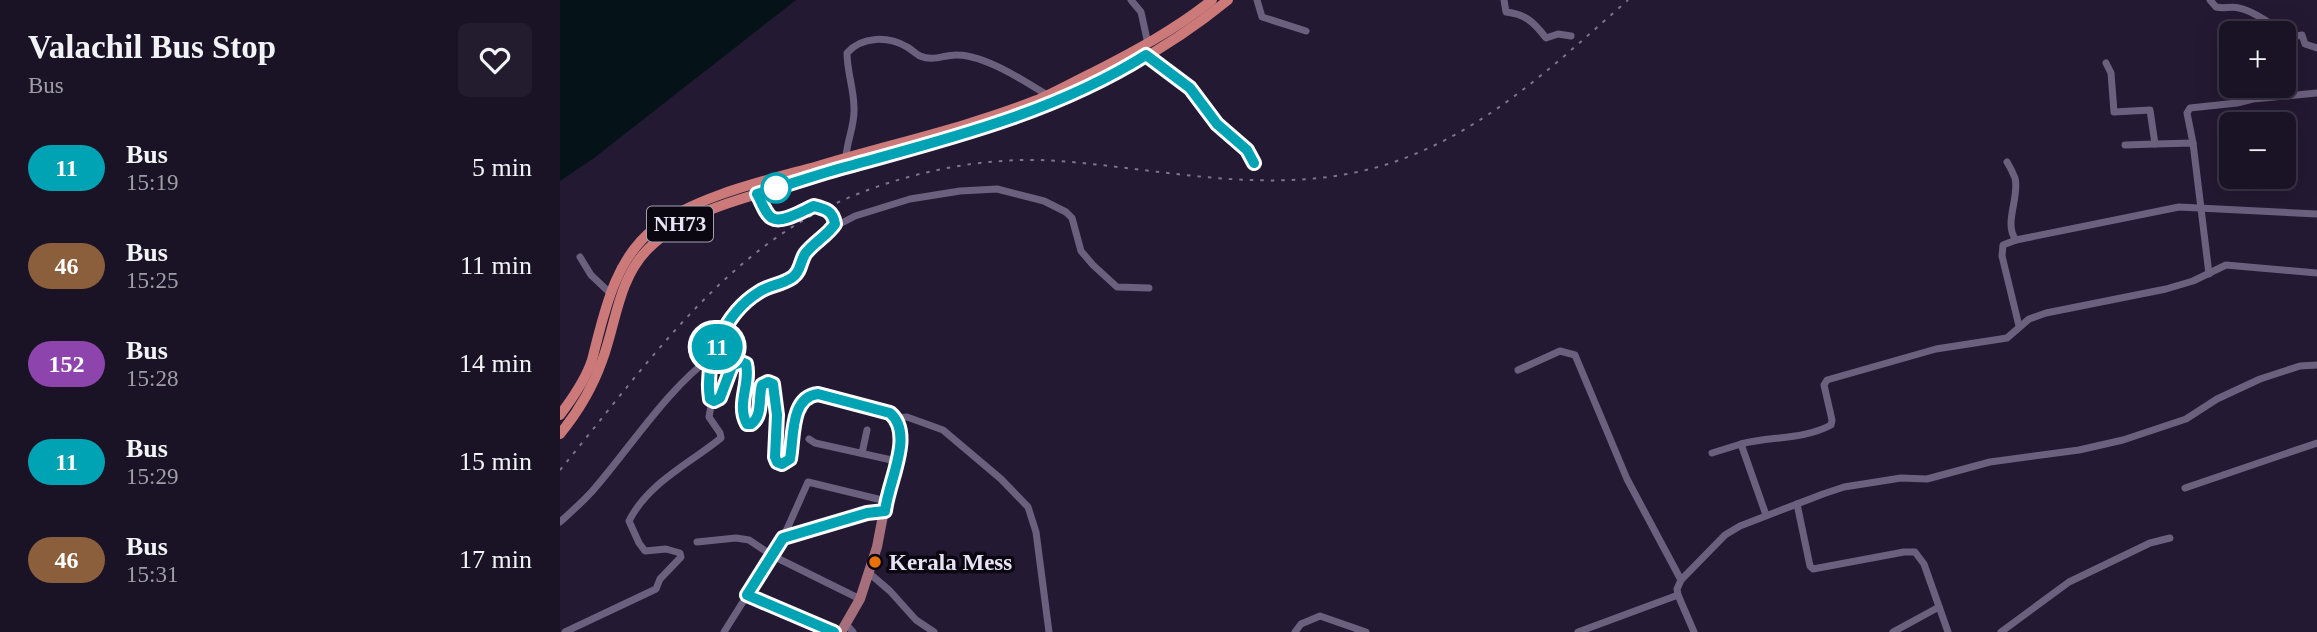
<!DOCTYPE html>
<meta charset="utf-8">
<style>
body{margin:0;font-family:"Times New Roman",serif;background:#231c2e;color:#f1f3f6;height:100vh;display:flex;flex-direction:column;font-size:26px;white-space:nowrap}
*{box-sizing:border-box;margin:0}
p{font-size:23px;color:#9f9ea7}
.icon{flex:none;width:38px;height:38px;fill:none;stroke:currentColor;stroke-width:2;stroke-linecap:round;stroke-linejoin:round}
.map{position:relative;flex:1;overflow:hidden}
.panel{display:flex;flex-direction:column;background:#1a1326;width:560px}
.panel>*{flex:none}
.badge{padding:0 14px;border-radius:23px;font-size:24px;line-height:46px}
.tools{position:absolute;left:1659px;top:21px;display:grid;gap:14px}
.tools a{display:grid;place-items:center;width:77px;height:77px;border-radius:10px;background:#1a1326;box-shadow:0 7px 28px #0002,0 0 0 2px #383243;font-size:35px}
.map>.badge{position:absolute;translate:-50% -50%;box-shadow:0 0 0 4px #fff}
.round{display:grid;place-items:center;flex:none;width:74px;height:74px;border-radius:10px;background:#231c2e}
.summary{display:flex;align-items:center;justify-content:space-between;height:119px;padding:0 28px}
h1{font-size:33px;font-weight:700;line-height:52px}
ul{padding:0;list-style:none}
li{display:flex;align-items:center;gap:21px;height:98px;padding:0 28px}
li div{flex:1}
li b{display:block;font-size:26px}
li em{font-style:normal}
li .badge{min-width:77px;font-weight:700;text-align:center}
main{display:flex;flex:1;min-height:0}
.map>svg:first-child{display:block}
.water{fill:#051319}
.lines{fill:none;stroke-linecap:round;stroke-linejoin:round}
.minor{stroke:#6b607e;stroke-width:7}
.major{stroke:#a5707b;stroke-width:10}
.highway{stroke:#cb7a79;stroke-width:10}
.rail{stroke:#7d758b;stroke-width:2;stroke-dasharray:3.5 7;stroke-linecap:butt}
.line-casing{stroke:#fff;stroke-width:16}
.line{stroke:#00a3b4;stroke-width:10}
.stop-dot{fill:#fff;stroke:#00a3b4;stroke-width:3.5}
.food-dot{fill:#e8710a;stroke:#0b0711;stroke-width:2.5}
.labels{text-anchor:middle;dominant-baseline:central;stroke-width:7;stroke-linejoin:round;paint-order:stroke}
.shield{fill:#0b0711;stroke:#a6a1b1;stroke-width:2}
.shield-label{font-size:21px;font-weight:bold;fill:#e9e3f5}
.poi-label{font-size:23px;font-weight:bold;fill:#e9e3f5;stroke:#0b0711;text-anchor:start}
</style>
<main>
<section class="panel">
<div class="summary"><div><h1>Valachil Bus Stop</h1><p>Bus</p></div><a class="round"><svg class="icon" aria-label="heart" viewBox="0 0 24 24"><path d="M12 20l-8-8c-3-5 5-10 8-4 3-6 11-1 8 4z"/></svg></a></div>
<ul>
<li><span class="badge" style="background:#00a3b4;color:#fff">11</span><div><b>Bus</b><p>15:19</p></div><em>5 min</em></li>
<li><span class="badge" style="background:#8b5e3c;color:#fff">46</span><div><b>Bus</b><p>15:25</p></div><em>11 min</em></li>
<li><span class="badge" style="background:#8e44ad;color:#fff">152</span><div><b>Bus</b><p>15:28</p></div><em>14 min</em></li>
<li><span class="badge" style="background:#00a3b4;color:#fff">11</span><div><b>Bus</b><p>15:29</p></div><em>15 min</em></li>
<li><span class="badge" style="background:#8b5e3c;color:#fff">46</span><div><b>Bus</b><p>15:31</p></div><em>17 min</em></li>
</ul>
</section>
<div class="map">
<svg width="1757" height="632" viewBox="0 0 1757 632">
<rect width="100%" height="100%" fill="#231932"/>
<!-- water -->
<path class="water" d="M0,0H236L34,158L0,181Z"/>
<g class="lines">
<!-- minor -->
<g class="minor">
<path d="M571,0L581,12L588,44"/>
<path d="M697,0L702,17L746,31"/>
<path d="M944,0L946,12C965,14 974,22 986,38L998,34L1011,36"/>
<path d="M1650,0L1656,7C1664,9 1671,6 1679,8C1691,10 1720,28 1727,38L1742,35L1745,44L1757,48"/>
<path d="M586,55L630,88L657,124L686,150L694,163"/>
<path d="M1546,63L1551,73L1554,112L1590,110L1595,144L1633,143L1649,274"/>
<path d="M1633,143L1627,113L1630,108L1677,103L1693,99L1757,93"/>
<path d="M1565,145L1595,144"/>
<path d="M286,157C287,140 295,125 294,108C294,89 287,72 287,53C302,36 328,36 347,47C351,49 356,54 360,56C374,62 385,54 398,55C426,56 463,80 487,95"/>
<path d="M1447,162C1450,167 1453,173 1455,178C1460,197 1443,224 1456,240L1619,207L1757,214"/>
<path d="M274,227L295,216L350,199L400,191L437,189L484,201L506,212L512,218L521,251L533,265L557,287L589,288"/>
<path d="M1456,240L1443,245L1442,256L1459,326"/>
<path d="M20,257L31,275L50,293"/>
<path d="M958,370L1000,351L1015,355L1067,479L1121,580"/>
<path d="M336,418L347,417L383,430L441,479L468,507L476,532L489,632"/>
<path d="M249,439L255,443L336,461"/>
<path d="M302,453L307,430"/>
<path d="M1152,453L1181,444"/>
<path d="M1625,488L1757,443"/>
<path d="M1237,504L1250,566L1253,569L1344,552H1355L1364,564L1388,632"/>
<path d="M1206,515L1181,444C1211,436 1243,440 1271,425L1272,420L1264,385L1267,380L1376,349L1447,338L1469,319L1486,313L1606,289L1633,281L1666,265L1757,273"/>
<path d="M0,522C12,511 25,500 35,488C72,445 108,388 154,355"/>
<path d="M223,538L307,513L325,511"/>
<path d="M137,542L176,538L189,540L213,556L300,599"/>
<path d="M309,573L330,591L356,620L374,632"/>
<path d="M187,595L274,632"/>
<path d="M286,624L293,632"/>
<path d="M5,632L96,589L100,579L121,557L120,553L106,549L85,551L79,543L69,521C88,483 129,464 161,438L160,433L149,417L152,401"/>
<path d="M164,632L223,538L248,482L326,501"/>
<path d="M735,632L741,624L760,616L806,632"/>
<path d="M1018,632L1118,595"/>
<path d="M1134,632L1118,595L1117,589L1121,580L1165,535L1180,526L1263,494L1284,487L1341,478L1367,479L1430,462L1519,450L1563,440L1626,419L1657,399L1700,379L1740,366L1757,365"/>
<path d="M1333,632L1379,607"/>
<path d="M1441,632L1509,582L1590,543L1610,538"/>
</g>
<!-- major -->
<path class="major" d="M193,187C218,228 210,224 254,206C266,209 273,211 275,224C268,235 253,243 245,254C240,262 241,271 233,277C222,285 209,285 199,292C165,313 144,360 150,399L154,401L160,398L172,366L181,362L186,364C191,383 176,404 187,423L191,424C203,416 198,398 202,385L208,382L213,384L217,415L215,457L217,462L222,464L230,459C234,437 231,412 248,396L258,394L330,413L336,418L342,435L339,452L329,484L317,547L300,599L281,632"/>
<!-- highway -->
<g class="highway">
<path d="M0,415C12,399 26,379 32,360C44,314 54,259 95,228C135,196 208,180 258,166C331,144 406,128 477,100C496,92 515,81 534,72C575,51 616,29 652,0"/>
<path d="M0,434C18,412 32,389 42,361C56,324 58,279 88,249C124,213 173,201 221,187C282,168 343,153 405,134C499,106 591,63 668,0"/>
</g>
<!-- rail -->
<path class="rail" d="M0,470C77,377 154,264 264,209C334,174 422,155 500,161C611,170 719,198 828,164C924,133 994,65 1068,0"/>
</g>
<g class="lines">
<!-- line casing -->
<g class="line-casing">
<path id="line" d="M274,632L187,595L223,538L307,513L325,511C328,482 355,434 330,413L258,394C230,397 234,438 230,459L222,464L217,462L215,457L217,415L213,384L208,382L202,385C198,398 203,416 191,424H187C176,404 191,383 186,364L181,362L172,366L160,398L154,401L150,399C144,360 165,313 199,292C209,285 222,285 233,277C241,271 240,262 245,254C253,243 268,235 275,224C273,211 266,209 254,206C244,210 222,224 212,218C205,214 201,200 197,194C228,185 258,174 289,166C391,138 495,112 586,55L630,88L657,124L687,150L694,163"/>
</g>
<!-- line -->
<use href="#line" class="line"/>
</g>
<!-- markers -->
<circle class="stop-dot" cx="216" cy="188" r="14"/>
<circle class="food-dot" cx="315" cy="562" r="7"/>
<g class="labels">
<!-- shield labels -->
<rect class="shield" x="87" y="206.5" width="66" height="35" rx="5"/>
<g class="shield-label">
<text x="120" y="224">NH73</text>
</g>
<!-- poi labels -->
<g class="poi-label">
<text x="329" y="562">Kerala Mess</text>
</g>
</g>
</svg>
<div class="tools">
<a>+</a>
<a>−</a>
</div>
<b class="badge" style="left:157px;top:347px;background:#00a3b4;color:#fff">11</b>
</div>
</main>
